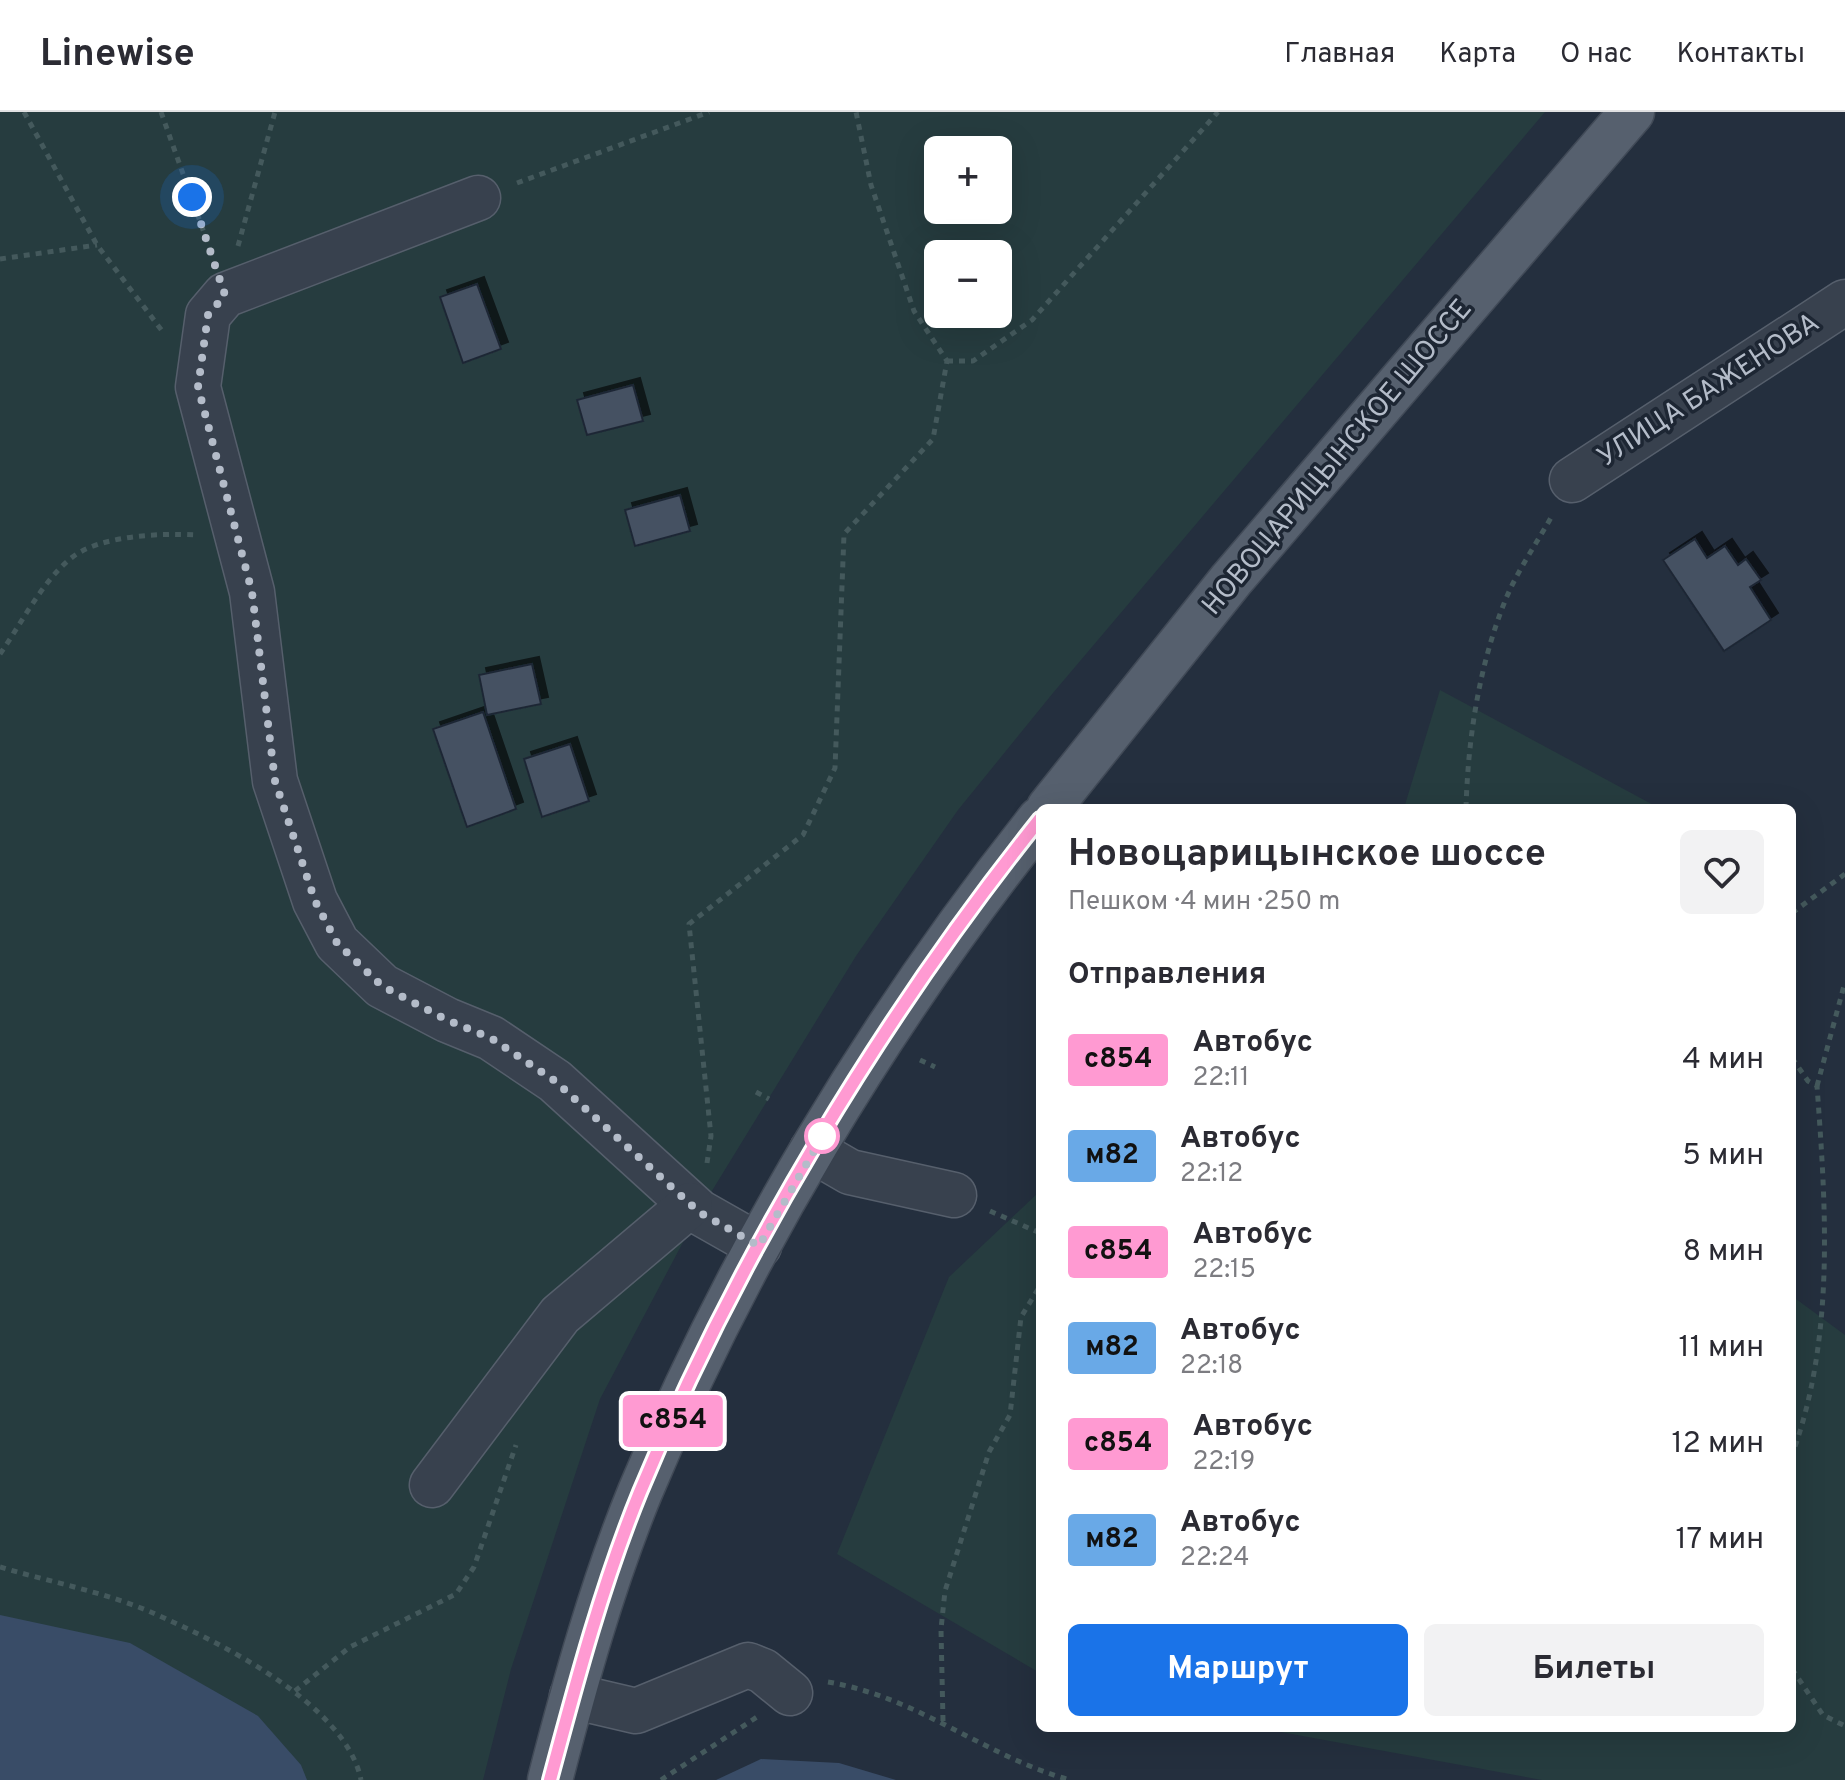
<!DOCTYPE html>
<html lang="ru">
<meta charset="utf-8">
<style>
body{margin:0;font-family:Overpass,sans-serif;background:#f2f2f3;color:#2b2b33;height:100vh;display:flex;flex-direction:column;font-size:30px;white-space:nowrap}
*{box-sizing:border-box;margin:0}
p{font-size:26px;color:#7c7c81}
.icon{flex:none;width:44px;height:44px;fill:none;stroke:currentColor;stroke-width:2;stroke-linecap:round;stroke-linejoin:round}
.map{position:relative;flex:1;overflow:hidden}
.drawer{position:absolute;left:1036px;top:692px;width:760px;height:928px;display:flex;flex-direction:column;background:#fff;border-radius:12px;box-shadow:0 8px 32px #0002}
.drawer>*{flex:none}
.badge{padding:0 16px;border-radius:6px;font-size:28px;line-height:52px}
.tools{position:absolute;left:924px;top:24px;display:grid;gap:16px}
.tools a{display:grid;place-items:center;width:88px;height:88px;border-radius:12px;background:#fff;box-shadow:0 8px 32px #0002;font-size:40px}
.you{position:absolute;width:40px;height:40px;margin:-20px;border:6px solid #fff;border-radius:50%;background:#1a73e8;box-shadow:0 0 0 12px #1a73e833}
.map>.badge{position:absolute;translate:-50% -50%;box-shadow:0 0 0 4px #fff}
h2{padding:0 32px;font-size:30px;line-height:72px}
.round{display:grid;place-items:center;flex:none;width:84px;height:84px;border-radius:12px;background:#f2f2f3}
.summary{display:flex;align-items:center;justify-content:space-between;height:136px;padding:0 32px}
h1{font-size:38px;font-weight:700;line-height:60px}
.button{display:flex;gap:16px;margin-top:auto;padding:16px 32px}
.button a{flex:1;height:92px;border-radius:12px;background:#1a73e8;color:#fff;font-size:32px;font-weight:700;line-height:92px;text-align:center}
.button a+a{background:#f2f2f3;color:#2b2b33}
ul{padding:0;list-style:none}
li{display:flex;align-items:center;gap:24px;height:96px;padding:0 32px}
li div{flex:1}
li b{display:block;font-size:30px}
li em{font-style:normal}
li .badge{min-width:88px;font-weight:700;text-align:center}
header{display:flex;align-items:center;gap:48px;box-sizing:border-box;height:112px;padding:0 40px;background:#fff;border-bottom:2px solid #e1e1e2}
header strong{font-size:38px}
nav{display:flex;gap:44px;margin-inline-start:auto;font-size:28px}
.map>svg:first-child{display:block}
.green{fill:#263c3f;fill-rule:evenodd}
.water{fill:#394c67}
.building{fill:#455162;stroke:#1f2835;stroke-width:2;filter:url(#shadow)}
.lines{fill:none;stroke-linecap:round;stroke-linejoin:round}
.minor-casing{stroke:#565f6c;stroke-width:47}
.major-casing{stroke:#414a57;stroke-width:47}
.path{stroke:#44595c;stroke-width:5;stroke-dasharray:6 6;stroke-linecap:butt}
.minor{stroke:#38414e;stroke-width:44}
.major{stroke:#56606e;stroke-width:44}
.line-casing{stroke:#fff;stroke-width:18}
.line{stroke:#ff9ad2;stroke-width:12}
.walk{stroke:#b4bcc9;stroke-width:8;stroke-dasharray:0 14.4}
.stop-dot{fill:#fff;stroke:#ff9ad2;stroke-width:4}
.labels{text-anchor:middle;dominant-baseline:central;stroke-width:7;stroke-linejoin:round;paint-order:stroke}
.street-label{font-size:28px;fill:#b4bcc9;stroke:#1d2633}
</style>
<header>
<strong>Linewise</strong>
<nav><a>Главная</a><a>Карта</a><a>О нас</a><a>Контакты</a></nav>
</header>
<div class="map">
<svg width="1845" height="1668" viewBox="0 0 1845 1668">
<defs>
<filter id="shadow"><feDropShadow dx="7" dy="-7" stdDeviation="0" flood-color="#0009"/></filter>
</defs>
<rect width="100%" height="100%" fill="#242f3e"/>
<!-- green -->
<g class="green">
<path d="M0,0H1545L1053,581L958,698L856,844L699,1100L600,1287L511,1557L483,1668H0ZM938,38H998V98H938ZM938,142H998V202H938Z"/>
<path d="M1440,578L1659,696H1404Z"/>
<path d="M1040,1079V1561L837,1442L949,1165Z"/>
<path d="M1792,1184L1845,1223V1668H1542L1259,1616H1792Z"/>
</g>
<!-- water -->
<g class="water">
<path d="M0,1503L130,1531L258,1604L301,1653L307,1668H0Z"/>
<path d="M761,1647L839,1651L896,1668H716Z"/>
</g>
<!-- building -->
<g class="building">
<path d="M477,172L501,237L463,251L440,185Z"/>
<path d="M633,273L643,309L587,323L577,288Z"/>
<path d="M680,383L690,419L635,434L625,398Z"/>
<path d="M1695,427L1707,446L1725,434L1738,453L1746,447L1761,468L1750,475L1771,508L1724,539L1663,448Z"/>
<path d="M532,552L541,592L487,603L479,563Z"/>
<path d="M483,600L516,697L467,715L433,617Z"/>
<path d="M570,632L589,689L542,705L524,647Z"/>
</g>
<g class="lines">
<!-- minor casing -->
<g class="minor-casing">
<g id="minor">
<path d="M478,86L225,183L208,203L198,275L252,480L275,669L315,789L337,831L382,874L447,908L491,926L555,969L699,1100L759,1134"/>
<path d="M1572,368L1845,190"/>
<path d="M812,1038L850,1060L954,1083"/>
<path d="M432,1373L560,1203L690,1093"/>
<path d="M572,1584L636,1599L748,1553L763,1559L790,1581"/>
</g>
</g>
<!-- major casing -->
<g class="major-casing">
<g id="major">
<path d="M1049,696L1231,468L1632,0"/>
<path d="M550,1668C575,1571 602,1473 640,1380C739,1142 880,908 1040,707"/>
</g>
</g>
<!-- path -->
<g class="path">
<path d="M24,0L97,133L163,220"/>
<path d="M161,0L213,146"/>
<path d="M517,71L709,0"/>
<path d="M238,134L275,0"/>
<path d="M0,147L97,133"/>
<path d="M947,249H973L1032,208L1218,0"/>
<path d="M0,542C21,512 42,470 70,447C98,423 162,421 196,423"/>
<path d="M1466,696C1468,626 1479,554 1505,489C1517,459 1537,431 1553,402"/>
<path d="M1792,801L1845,762"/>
<path d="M1792,946L1808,969L1817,974C1826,1096 1835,1226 1792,1343"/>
<path d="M920,948L935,955"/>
<path d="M1817,974L1845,870"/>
<path d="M756,980L769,987"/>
<path d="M707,1051L711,1024L689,812L803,723L835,656L844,422L933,327L947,249L914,199L871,73L856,0"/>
<path d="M990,1099L1040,1121"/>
<path d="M0,1455C50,1470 105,1480 153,1501C219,1530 346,1592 361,1668"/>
<path d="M1792,1557L1823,1603L1845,1614"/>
<path d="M828,1570C918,1585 986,1645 1070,1668"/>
<path d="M295,1579L350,1535L456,1482L474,1455L516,1333"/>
<path d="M943,1609L941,1517L945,1479L989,1340L1010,1303L1021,1205L1040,1174"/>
<path d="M661,1668L757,1605"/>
</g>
<!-- minor -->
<use href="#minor" class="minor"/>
<!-- major -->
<use href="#major" class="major"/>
</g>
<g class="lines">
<!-- line casing -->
<g class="line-casing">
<path id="line" d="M550,1668C576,1571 602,1473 640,1380C736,1147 883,903 1040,707"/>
</g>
<!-- line -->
<use href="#line" class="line"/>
<!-- walk -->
<path class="walk" d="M192,85L225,183L208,203L198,275L252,480L275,669L315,789L337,831L382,874L447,908L491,926L555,969L699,1100L759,1134L829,1013L822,1024"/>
</g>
<!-- markers -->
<circle class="stop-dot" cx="822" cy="1024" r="16"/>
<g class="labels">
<!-- street labels -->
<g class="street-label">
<text transform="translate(1709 279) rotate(-33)">УЛИЦА БАЖЕНОВА</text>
<text transform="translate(1338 346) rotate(-50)">НОВОЦАРИЦЫНСКОЕ ШОССЕ</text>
</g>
</g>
</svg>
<div class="tools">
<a>+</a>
<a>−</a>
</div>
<div class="you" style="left:192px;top:85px"></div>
<b class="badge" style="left:673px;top:1309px;background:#ff9ad2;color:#111">с854</b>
<section class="drawer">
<div class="summary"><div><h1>Новоцарицынское шоссе</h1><p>Пешком · 4 мин · 250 m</p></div><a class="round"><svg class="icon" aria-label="heart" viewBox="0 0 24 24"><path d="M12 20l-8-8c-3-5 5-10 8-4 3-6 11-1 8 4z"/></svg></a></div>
<h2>Отправления</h2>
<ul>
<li><span class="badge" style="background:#ff9ad2;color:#111">с854</span><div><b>Автобус</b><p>22:11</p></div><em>4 мин</em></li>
<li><span class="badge" style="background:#69a9e7;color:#111">м82</span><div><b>Автобус</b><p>22:12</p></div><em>5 мин</em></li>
<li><span class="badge" style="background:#ff9ad2;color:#111">с854</span><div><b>Автобус</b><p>22:15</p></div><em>8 мин</em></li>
<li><span class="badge" style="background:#69a9e7;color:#111">м82</span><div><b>Автобус</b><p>22:18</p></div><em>11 мин</em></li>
<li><span class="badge" style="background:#ff9ad2;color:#111">с854</span><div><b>Автобус</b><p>22:19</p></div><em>12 мин</em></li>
<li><span class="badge" style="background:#69a9e7;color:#111">м82</span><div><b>Автобус</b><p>22:24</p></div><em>17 мин</em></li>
</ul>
<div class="button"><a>Маршрут</a><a>Билеты</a></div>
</section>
</div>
